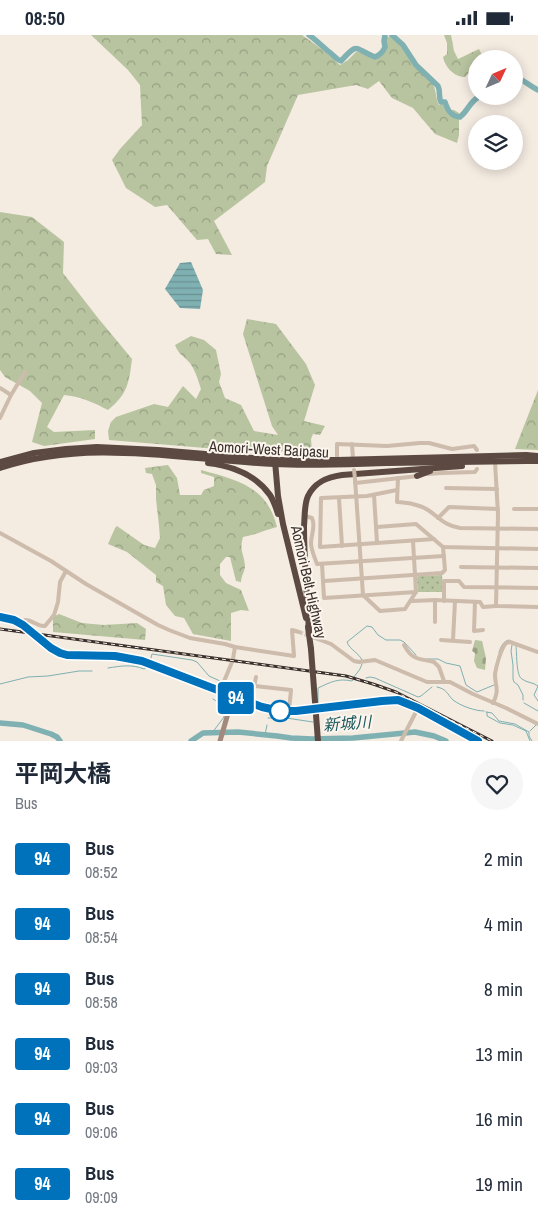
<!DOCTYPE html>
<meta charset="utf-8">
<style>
body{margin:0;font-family:"Archivo Narrow","Noto Sans JP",sans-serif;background:#f6f6f7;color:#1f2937;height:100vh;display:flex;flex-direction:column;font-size:19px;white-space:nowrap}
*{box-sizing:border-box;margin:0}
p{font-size:16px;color:#747a83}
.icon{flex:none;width:28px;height:28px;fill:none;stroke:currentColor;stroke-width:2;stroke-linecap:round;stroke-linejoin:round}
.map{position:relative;height:706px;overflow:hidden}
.panel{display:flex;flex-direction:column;background:#fff;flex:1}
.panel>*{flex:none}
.badge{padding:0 10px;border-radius:4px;font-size:18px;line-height:32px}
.needle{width:32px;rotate:46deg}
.controls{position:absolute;left:468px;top:15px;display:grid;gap:10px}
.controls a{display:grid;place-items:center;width:55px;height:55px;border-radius:50%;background:#fff;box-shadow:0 2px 12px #0003;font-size:25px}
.map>.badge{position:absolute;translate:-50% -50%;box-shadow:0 0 0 2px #fff}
.round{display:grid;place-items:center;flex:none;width:52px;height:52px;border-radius:26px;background:#f6f6f7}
.overview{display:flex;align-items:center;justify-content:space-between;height:85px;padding:0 15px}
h1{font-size:24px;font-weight:700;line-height:38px}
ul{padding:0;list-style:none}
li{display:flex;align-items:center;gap:15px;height:65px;padding:0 15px}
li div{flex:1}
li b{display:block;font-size:19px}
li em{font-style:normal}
li .badge{min-width:55px;font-weight:700;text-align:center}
.status{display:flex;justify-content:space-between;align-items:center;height:35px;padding:0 25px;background:#fff;direction:ltr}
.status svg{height:14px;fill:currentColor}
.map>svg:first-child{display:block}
.forest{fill:url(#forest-crowns)}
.cemetery{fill:url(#cemetery-stones)}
.park{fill:url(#park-dots)}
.water{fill:url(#water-rules)}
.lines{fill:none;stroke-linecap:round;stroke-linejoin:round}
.stream{stroke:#7fb0b2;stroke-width:1}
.river{stroke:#7fb0b2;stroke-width:5.5}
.street-tunnel{stroke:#cfc6bd;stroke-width:4;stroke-dasharray:4 2;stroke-linecap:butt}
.street{stroke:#cdbbac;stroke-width:4}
.secondary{stroke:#a18a7d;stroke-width:5}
.highway{stroke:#5c4a42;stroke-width:6}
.rail-casing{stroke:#3b302b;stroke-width:3}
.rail{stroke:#fbf5ee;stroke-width:1;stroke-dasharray:4;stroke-linecap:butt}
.street-bridge{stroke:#cdbbac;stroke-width:4}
.secondary-bridge{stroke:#a18a7d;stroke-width:5}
.highway-bridge{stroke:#5c4a42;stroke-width:6}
.line-casing{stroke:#fff;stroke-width:11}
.line{stroke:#0072bc;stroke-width:8}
.stop-dot{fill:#fff;stroke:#0072bc;stroke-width:2.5}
.labels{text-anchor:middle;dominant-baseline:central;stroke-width:4;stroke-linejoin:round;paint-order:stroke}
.street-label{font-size:15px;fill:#3b302b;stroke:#fbf5ee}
.water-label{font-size:16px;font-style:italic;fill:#1f5a5e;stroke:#fbf5ee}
</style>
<div class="status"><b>08:50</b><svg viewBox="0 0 49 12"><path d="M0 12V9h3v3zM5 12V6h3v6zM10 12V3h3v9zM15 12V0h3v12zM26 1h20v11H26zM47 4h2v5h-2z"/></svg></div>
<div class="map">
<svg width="538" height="706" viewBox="0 0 538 706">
<defs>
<pattern id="forest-crowns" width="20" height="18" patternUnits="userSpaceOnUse" patternTransform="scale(1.25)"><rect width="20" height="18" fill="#b8c4a0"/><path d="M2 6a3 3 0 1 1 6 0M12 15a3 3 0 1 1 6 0" fill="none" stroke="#97a083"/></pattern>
<pattern id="cemetery-stones" width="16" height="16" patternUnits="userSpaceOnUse" patternTransform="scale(1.25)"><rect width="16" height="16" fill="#b8c4a0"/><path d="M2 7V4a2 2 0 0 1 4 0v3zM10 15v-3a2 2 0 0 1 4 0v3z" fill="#97a083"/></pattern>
<pattern id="park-dots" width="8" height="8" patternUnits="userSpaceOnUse" patternTransform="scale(1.25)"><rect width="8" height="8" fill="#b8c4a0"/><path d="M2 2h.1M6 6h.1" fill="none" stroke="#97a083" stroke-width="1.8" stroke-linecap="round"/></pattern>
<pattern id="water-rules" width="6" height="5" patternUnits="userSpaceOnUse" patternTransform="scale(1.25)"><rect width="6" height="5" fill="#7fb0b2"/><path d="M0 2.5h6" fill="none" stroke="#699091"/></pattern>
</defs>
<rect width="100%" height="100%" fill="#f4ebe1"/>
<!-- forest -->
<g class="forest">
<path d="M91,0H302L326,17L340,30L348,25L356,17C358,17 362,17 364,18C372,22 374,28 382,19C387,14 387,10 385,4L389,1C401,7 406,21 415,31C420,37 427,41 432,48C437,55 435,63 439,70L443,69L447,76L454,75L459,78V100L457,108L435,99L413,73L392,63L379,46L368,54L356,50L298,60L267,131L265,147L214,186L232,220L216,219L208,204L197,205L167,170L155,172L126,153L112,125L120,114L142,90L140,50L128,35Z"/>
<path d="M444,0H451L454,16L458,24L479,14L483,22V24H476V28L471,30L469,33V38L465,42C454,42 445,32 443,22L447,19V8Z"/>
<path d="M0,177L32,182L64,207L63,238L98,283L132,324C129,347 128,359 108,375C95,368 79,361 64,360L47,392L54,397L95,395V404L44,411L32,407L42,368L30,356L5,342L0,335Z"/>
<path d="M247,284L276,289L306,329L315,350L304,386L325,391L320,400L313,399L311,404L312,417L241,416L109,405L108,396L111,387L116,382L154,369L168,372L183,351L196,364L201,354C198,345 195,334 189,327C182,319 179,320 175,310L191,301L204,305L216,315L221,339L219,347L225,363L241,370L254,396L278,400L272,391L243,299Z"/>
<path d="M538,355V415L515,414Z"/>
<path d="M168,430L177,443L180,460H201L204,455L214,451V442L201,438V435C237,445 267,451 277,492C265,495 255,500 243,502C239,516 244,518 245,531C245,536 241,541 241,547L236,546L230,522H226L220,529V540L226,548L241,555L249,576L241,575L231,578V606L193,599L184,583L175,581L166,570L163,551L156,547V540L127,517L108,509L115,493L117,491L144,510L155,513L160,503L159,491L156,464V450L152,439L146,438L145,433Z"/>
<path d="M59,579L82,588L104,590L137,588L146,594L145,605L53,597V582Z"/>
</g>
<!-- cemetery -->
<path class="cemetery" d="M475,605L482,606L486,623L485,635L477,633L474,626L475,618L472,616Z"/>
<!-- park -->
<path class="park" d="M442,540L443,557H418L417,543L418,541Z"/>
<!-- water -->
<path class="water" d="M191,227L203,255L200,274L180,273L165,254L180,228Z"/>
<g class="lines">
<!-- stream -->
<g class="stream">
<path d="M512,610L511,616L513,630V644L514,647L518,650L523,660V665"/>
<path d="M516,611C517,619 516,641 522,644C527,648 533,647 538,651"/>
<path d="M499,617C501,612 503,606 509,605"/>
<path d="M151,623L152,619L192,625L197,627L209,641L220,646"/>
<path d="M427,624H438L446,628L460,631L466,650L477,657L494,650"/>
<path d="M362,625C359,618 350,615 347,607L367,591L372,592L378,600L386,605H400L404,607L416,620"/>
<path d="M108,633C121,631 132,629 144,634L147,632"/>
<path d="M354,642L360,634L362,629"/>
<path d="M366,643L370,642L375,643L418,662L421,661L432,652"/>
<path d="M0,649L28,642L48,641L79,636H92"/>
<path d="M538,651L534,660L538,666"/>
<path d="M437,652C447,654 447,659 453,665C461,671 475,676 484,676"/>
<path d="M318,668V653C331,647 338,643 352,646L353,645"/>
<path d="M524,668L538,676"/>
<path d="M486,677L492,678L499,686L515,689L529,697V701L532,706"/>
<path d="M487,677V681L500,688L513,690L526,696L530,706"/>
<path d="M268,683H286L313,687"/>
<path d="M530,696L536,690"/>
<path d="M212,698L224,682L223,676L221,669L213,664"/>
<path d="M265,700L267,690"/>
</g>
<!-- river -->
<g class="river">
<path d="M309,0C316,5 322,11 328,16C333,19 335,24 341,26C359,6 354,14 375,22C380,20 383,17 385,12L384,6L385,0"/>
<path d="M392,0L403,10L416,30L438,51C441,57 438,62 441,67H445C448,76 451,81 460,82C469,75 468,68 480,61"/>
<path d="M514,41C523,44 529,51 538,55"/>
<path d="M0,688L23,690L51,699L57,702L60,706"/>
<path d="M191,706L203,698L238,697L277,701L291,703L312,704L353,703L415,697L434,701L446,706"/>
</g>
<!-- street-tunnel -->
<path class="street-tunnel" d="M299,597L315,603"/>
<!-- street -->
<g class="street">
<path d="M0,353L11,360"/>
<path d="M0,383L11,360L25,337"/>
<path d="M352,409L353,424"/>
<path d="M337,425V409L387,411L420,408H429L452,414L474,411L477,415"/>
<path d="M495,427L498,479L496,571L538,572"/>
<path d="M427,439L441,438L475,437L477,434"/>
<path d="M398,443L397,467C407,468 419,469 428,475C440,483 445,491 460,493L538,494"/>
<path d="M355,444L363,560L380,576L405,574L416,557L413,506"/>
<path d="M355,448L418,441"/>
<path d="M446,453L497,454"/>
<path d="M397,455L367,461L321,463L320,512L434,504"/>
<path d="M374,460L377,508"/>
<path d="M339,463L342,511"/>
<path d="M514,474H538"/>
<path d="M305,481L312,483C316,492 311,499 311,508C311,515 315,523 317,529L444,521"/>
<path d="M438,483L449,472L498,474"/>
<path d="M377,492L416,489L443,512L538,514"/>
<path d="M0,498L51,526L86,549L158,590L169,595L190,603L225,609L235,612L294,621L292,595L299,597"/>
<path d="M322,529L324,563L416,557"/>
<path d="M461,532L538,533"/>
<path d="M324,546L442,538L445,535L443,512"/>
<path d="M412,566L435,565L480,567L483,572L496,571"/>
<path d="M444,566V546H459L464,552L538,553"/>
<path d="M475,567L474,596L483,595"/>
<path d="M435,587V565"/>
<path d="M21,589L25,585C33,585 38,592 45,591L54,580L58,567L60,547L66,536"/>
<path d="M315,603L331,609L354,626L359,627L375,625L427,647H450L473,659L506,673L538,689"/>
<path d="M441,605L470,607"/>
<path d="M453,605L455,566"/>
<path d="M404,610C413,626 418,623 434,627L439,632L444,646"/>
<path d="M233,624L235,612"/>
<path d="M255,651L291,655L289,676"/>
<path d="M220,656L232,627"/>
<path d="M493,668C500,654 495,652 495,639C496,632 501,613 506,608L510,607L538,617"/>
<path d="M251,669L256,642"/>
<path d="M401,706L418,673"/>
</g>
<!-- secondary -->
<g class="secondary">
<path d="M0,582L14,585L23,590"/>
<path d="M42,607L60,618L67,620L115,621L142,626L251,669L268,674L296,676L382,666L398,665L418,673L478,706"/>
<path d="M220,706L233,661"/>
</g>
<!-- highway -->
<g class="highway">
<path d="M275,426L278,461L283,489L306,583"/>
<path d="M0,427L34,418L66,414L97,412L158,415L275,425H337L526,420L538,421"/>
<path d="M208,428C232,431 256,440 270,460C274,466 276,473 278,479"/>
<path d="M0,433C89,403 183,425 274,429C311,431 349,429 387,428C434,427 480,427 527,426H538"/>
<path d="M417,441L430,436"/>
<path d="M308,592L311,614"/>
<path d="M309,596C307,561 304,526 304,491C305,481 304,470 308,461C315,447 327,442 342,440L462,431"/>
</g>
<!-- rail casing -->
<g class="rail-casing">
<path id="rail" d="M0,594L346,641L373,649L396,657L492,706"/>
</g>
<!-- rail -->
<use href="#rail" class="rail"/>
<!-- street-bridge -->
<path class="street-bridge" d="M354,435L355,444"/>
<!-- secondary-bridge -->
<path class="secondary-bridge" d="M23,590L42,607"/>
<!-- highway-bridge -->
<path class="highway-bridge" d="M311,614L318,706"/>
</g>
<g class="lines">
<!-- line casing -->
<g class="line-casing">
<path id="line" d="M0,582L14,585L23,590L51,613L60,618L67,620L115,621L142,626L262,672L280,676H296L382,666L398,665L418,673L478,706"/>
</g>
<!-- line -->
<use href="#line" class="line"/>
</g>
<!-- markers -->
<circle class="stop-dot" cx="280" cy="676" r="10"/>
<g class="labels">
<!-- street labels -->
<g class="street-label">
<text transform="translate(269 414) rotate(3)">Aomori-West Baipasu</text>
<text transform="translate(309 547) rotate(77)">Aomori Belt Highway</text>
</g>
<!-- water labels -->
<g class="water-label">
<text transform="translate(347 688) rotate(-4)">新城川</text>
</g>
</g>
</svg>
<div class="controls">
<a><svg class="needle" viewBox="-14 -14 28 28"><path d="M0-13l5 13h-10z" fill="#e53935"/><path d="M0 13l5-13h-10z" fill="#747a83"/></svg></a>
<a><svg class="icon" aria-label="layers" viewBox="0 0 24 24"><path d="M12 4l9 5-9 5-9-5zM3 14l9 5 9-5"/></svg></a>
</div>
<b class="badge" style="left:236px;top:663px;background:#0072bc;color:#fff">94</b>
</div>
<section class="panel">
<div class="overview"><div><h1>平岡大橋</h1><p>Bus</p></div><a class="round"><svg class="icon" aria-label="heart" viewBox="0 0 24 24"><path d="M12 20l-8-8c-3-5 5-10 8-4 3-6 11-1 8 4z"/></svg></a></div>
<ul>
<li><span class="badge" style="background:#0072bc;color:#fff">94</span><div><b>Bus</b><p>08:52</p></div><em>2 min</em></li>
<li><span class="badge" style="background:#0072bc;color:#fff">94</span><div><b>Bus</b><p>08:54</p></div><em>4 min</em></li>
<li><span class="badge" style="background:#0072bc;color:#fff">94</span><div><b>Bus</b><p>08:58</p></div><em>8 min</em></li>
<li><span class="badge" style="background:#0072bc;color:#fff">94</span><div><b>Bus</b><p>09:03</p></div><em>13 min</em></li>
<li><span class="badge" style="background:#0072bc;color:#fff">94</span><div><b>Bus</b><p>09:06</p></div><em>16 min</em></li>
<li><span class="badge" style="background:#0072bc;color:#fff">94</span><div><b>Bus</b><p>09:09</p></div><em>19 min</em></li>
</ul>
</section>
